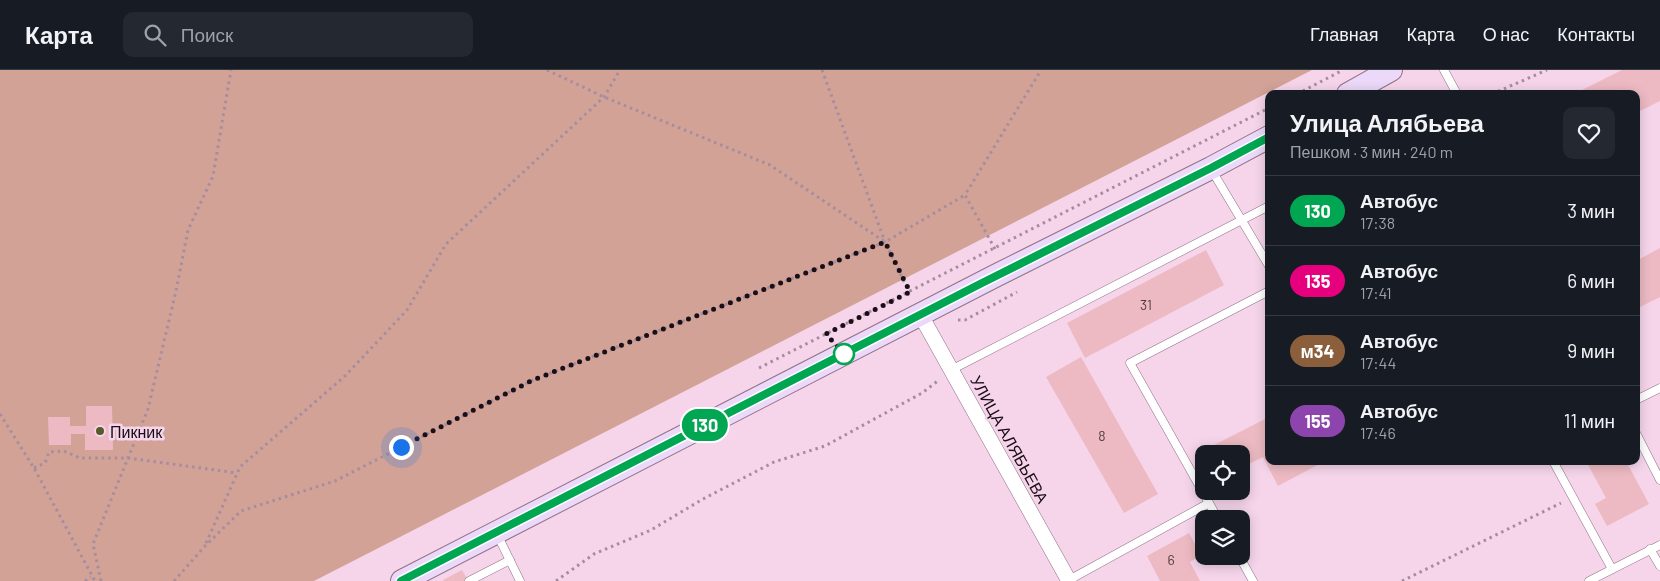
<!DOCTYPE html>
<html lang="ru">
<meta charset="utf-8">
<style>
body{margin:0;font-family:Barlow,sans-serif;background:#242831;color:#f1f3f6;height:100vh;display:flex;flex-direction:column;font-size:19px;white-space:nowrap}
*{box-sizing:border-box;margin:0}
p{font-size:16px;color:#9ea1a6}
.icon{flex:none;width:28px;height:28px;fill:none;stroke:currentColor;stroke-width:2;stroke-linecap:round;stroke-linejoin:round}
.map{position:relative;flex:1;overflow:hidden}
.details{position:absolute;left:1265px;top:20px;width:375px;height:375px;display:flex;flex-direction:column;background:#171b24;border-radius:10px;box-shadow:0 2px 12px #0003}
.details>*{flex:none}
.badge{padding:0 10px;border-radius:16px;font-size:18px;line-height:32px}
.controls{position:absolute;left:1195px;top:375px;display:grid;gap:10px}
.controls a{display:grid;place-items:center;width:55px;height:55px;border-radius:10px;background:#171b24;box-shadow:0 2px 12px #0003;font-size:25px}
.you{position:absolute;width:25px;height:25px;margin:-12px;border:4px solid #fff;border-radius:50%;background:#1a73e8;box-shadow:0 0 0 8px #1a73e833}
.map>.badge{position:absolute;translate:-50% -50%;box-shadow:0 0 0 2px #fff}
.round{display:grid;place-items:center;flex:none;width:52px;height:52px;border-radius:10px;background:#242831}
.summary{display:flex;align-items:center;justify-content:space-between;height:85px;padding:0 25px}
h1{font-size:24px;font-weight:600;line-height:38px}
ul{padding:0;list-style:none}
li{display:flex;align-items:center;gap:15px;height:70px;padding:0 25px;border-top:1px solid #363941}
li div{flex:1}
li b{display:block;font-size:19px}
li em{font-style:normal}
li .badge{min-width:55px;font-weight:700;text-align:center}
header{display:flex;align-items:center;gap:30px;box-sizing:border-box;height:70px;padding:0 25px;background:#171b24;border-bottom:1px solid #363941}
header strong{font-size:24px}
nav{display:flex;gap:28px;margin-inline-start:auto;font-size:18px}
.search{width:350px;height:45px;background:#242831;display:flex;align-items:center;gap:12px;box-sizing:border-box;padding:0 18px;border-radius:10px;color:#9ea1a6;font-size:19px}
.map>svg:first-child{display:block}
.forest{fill:#d2a297}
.building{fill:#edbac3}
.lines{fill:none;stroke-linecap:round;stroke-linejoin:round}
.lane-casing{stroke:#907286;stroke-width:9}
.street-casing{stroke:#907286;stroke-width:16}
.secondary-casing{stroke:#907286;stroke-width:24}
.path{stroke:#a68d9e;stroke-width:3;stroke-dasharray:2.5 4;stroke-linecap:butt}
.lane{stroke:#fff;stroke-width:8}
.street{stroke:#fff;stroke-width:15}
.secondary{stroke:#ecd8f8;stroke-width:22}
.line-casing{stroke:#fff;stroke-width:11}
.line{stroke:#00a651;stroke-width:8}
.walk{stroke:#1a0f17;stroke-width:5;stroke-dasharray:0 9}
.stop-dot{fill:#fff;stroke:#00a651;stroke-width:2.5}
.poi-dot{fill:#555a28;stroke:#f6d5ea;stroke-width:2}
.labels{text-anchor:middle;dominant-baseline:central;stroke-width:5;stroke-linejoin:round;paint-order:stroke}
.number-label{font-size:14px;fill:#4f3a42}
.poi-label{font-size:16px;fill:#1a0f17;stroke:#f6d5ea;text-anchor:start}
.street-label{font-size:16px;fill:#1a0f17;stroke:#f6d5ea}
</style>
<header>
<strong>Карта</strong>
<div class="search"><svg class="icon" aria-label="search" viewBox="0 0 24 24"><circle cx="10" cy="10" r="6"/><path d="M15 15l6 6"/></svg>Поиск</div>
<nav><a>Главная</a><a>Карта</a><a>О нас</a><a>Контакты</a></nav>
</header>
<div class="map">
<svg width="1660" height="511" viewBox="0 0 1660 511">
<rect width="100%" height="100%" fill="#f6d5ea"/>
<!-- forest -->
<path class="forest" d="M0,0H1312L314,511H0Z"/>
<!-- building -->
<g class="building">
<path d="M1622,0H1660V31L1636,43V24H1574Z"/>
<path d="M1660,178V227L1636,239V191Z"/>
<path d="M1206,180L1224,215L1085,288L1067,253Z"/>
<path d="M1081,287L1158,424L1124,443L1046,307Z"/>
<path d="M86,336H112L113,380H85V364H71V375H49L48,347H70V356H86Z"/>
<path d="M1269,347V391H1325L1278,416L1263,387L1241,398V384H1219L1214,375Z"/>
<path d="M1586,391H1626L1649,434L1607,456L1595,434L1606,428Z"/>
<path d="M1189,463L1201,485L1190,492L1200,511H1160L1147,486Z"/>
<path d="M462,500L468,511H444L443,510Z"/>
</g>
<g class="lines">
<!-- lane casing -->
<g class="lane-casing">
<g id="lane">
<path d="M1444,0L1457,24"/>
<path d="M1211,99L1269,196"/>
<path d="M951,300L1269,136"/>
<path d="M1636,330L1660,318"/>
<path d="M1636,363L1660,410"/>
<path d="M1553,391L1612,499"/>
<path d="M1209,433L1130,293L1269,221"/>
<path d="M497,464L520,511"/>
<path d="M1650,479L1660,496"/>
<path d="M1239,486L1253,511"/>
<path d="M1069,510L1209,433L1218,449"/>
<path d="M469,511L510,490"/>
<path d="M1589,511L1660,475"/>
</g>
</g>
<!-- street casing -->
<g class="street-casing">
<path id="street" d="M920,244L1069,511"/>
</g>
<!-- secondary casing -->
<g class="secondary-casing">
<g id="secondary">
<path d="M1348,24L1391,0"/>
<path d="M402,511L995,206L1211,98L1269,67"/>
</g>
</g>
<!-- path -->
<g class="path">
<path d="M547,0L604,27L770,95L885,172L909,222"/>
<path d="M822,0L885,172"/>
<path d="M1297,24L1343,0"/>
<path d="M1492,24L1547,0"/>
<path d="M995,179L965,125L1041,0"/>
<path d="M958,250H965L1017,222"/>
<path d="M759,298L1269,38"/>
<path d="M0,344L34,398L95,511"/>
<path d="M34,398L45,393L49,382L64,381L80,388H128L237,403"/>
<path d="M206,473L240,397L345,306L407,240L446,174L604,27L620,0"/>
<path d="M85,511L91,507"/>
<path d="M101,511L93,474L148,339L176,221L188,160L213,106L231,0"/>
<path d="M174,511L205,476L241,441L335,411L533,310L885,172L965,125"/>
<path d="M556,511L594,484L651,460L703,429L774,392L825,376L922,323L939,310"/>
<path d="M1402,511L1561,433"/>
</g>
<!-- lane -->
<use href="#lane" class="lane"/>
<!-- street -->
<use href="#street" class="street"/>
<!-- secondary -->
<use href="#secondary" class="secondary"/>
</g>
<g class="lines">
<!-- line casing -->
<g class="line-casing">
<path id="line" d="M401,511L980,214L1211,98L1269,67"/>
</g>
<!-- line -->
<use href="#line" class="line"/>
<!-- walk -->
<path class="walk" d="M401,377L533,310L885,172L910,222L826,264L844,284"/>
</g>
<!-- markers -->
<circle class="stop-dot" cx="844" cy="284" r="10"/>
<circle class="poi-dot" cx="100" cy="361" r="5"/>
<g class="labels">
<!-- number labels -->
<g class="number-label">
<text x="1146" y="234">31</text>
<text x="1102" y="365">8</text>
<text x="1171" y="489">6</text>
</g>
<!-- poi labels -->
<g class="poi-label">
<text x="110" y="361">Пикник</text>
</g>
<!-- street labels -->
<g class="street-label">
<text transform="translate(1010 369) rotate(61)">УЛИЦА АЛЯБЬЕВА</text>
</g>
</g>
</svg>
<div class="controls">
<a><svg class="icon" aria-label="locate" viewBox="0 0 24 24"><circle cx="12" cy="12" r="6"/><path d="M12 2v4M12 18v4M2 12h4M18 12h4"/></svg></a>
<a><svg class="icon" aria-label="layers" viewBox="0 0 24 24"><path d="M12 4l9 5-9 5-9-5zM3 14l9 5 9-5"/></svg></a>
</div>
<div class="you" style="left:401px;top:377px"></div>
<b class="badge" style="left:705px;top:355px;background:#00a651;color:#fff">130</b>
<section class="details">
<div class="summary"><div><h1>Улица Алябьева</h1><p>Пешком · 3 мин · 240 m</p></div><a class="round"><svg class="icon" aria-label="heart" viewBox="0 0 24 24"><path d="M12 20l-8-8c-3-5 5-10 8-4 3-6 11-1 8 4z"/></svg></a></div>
<ul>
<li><span class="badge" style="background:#00a651;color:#fff">130</span><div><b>Автобус</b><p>17:38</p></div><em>3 мин</em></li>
<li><span class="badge" style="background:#e6007e;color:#fff">135</span><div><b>Автобус</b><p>17:41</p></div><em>6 мин</em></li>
<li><span class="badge" style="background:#8b5e3c;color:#fff">м34</span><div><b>Автобус</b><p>17:44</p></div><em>9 мин</em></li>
<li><span class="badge" style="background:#8e44ad;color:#fff">155</span><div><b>Автобус</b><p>17:46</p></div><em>11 мин</em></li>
</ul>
</section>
</div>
